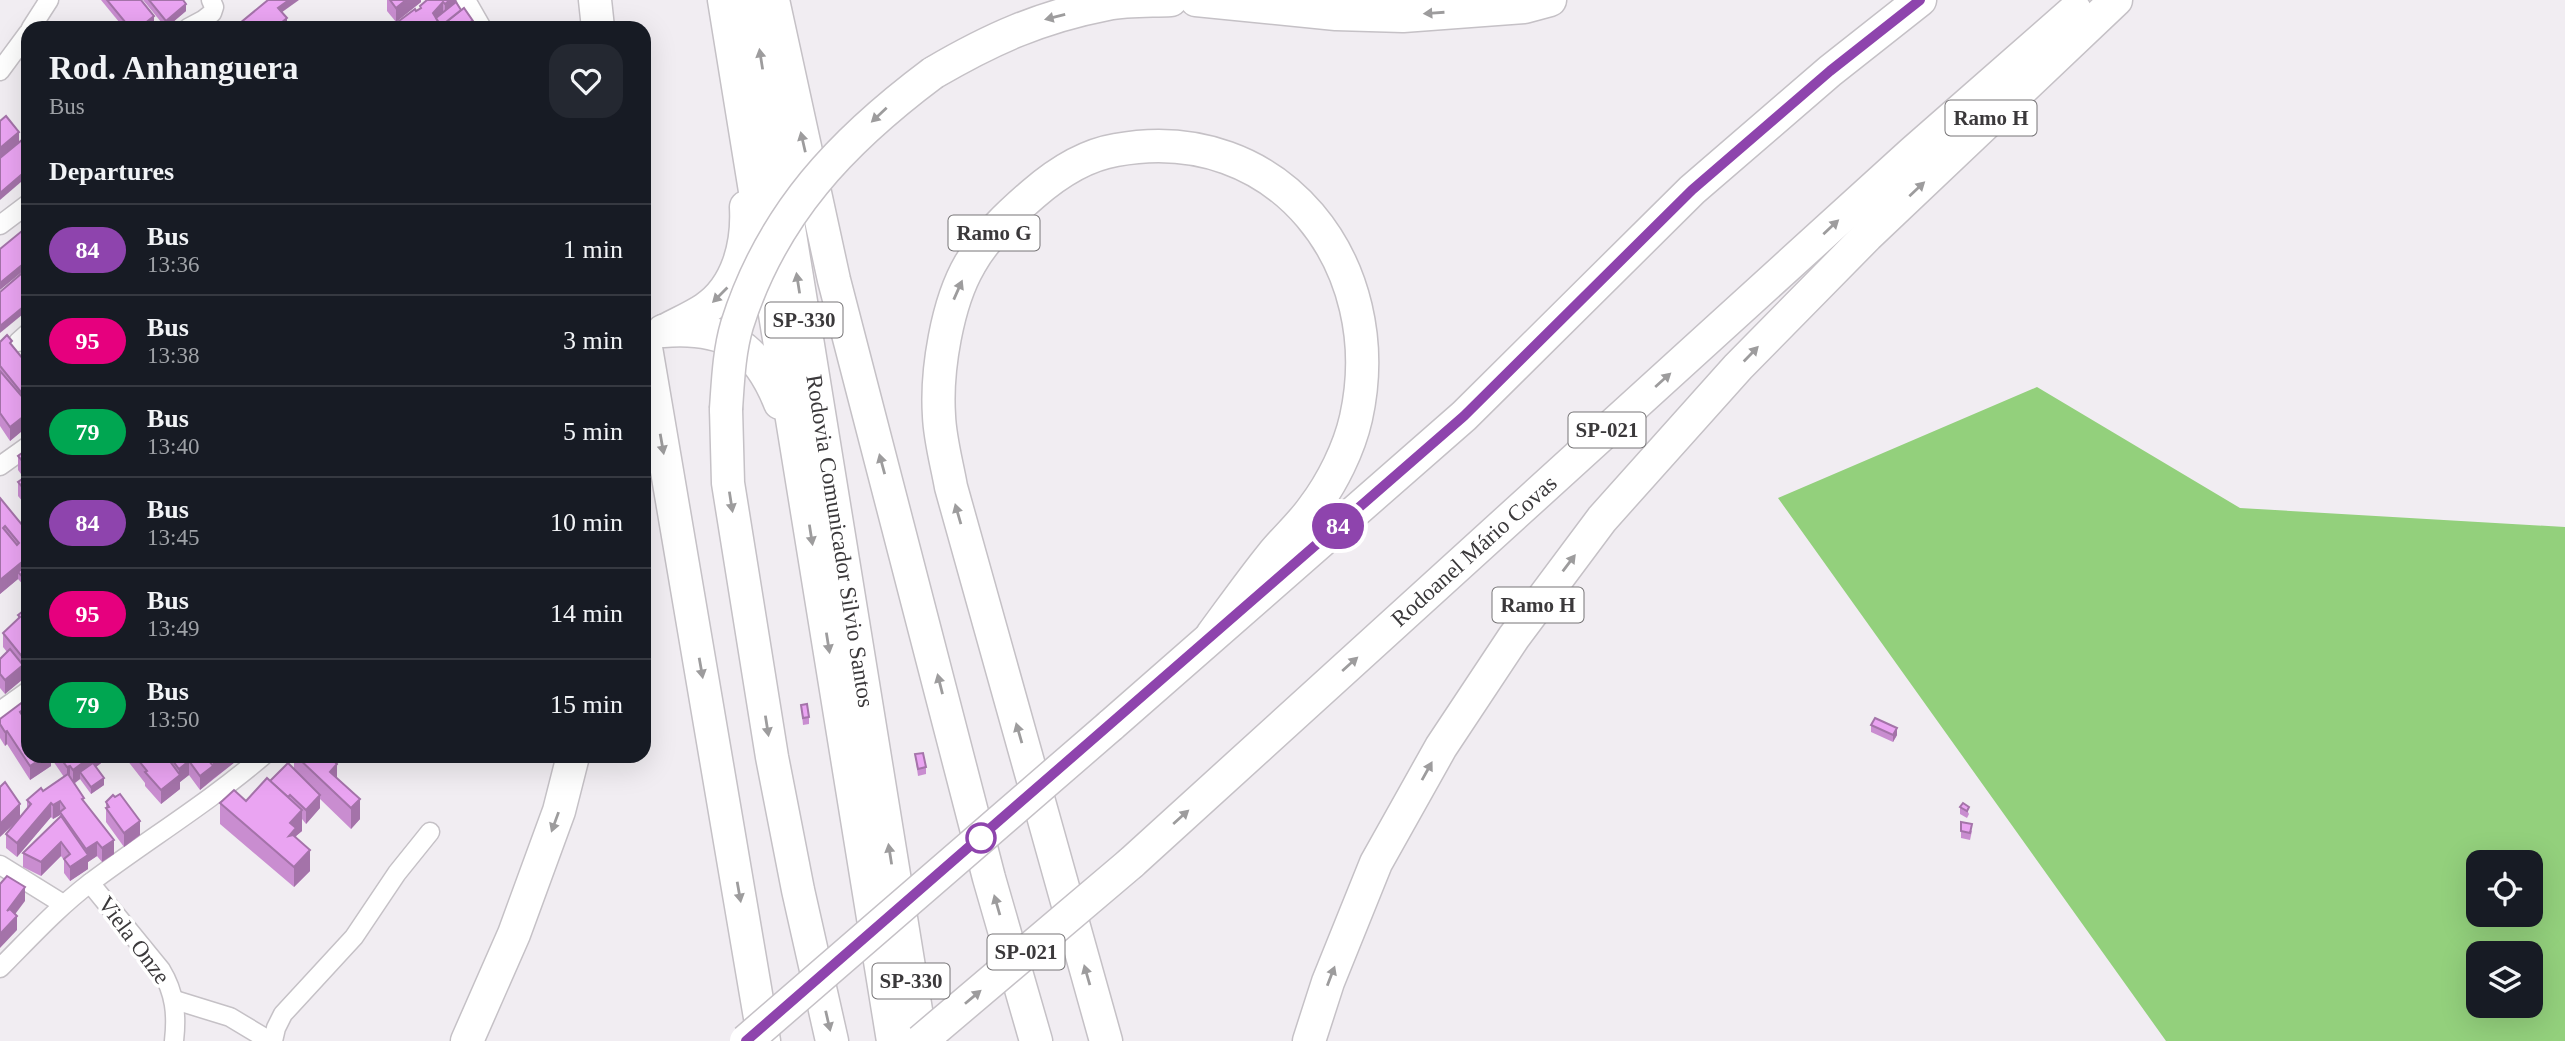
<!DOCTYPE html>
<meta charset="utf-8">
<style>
body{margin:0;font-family:Georgia,serif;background:#242831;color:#f1f3f6;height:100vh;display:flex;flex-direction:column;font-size:26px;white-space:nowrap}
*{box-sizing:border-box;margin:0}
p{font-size:23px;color:#9ea1a6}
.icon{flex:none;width:38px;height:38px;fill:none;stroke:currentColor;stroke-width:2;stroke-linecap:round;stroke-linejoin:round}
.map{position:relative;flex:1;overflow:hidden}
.side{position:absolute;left:21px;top:21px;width:630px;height:742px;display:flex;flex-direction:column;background:#171b24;border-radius:21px;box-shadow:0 7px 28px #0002}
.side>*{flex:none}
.badge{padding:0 14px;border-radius:23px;font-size:24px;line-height:46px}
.buttons{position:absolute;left:2466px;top:850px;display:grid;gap:14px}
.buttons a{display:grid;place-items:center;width:77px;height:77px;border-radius:14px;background:#171b24;box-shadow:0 7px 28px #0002;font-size:35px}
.map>.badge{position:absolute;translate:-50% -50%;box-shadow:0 0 0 4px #fff}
h2{padding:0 28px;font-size:26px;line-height:63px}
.round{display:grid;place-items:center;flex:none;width:74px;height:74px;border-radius:21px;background:#242831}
.headline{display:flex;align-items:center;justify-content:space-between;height:119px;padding:0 28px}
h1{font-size:33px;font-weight:700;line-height:52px}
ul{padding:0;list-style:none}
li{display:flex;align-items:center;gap:21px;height:91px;padding:0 28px;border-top:2px solid #363941}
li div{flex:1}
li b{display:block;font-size:26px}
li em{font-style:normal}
li .badge{min-width:77px;font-weight:700;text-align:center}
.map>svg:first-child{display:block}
.forest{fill:#93d07c;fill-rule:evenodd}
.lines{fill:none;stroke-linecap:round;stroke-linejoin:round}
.minor-casing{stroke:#c5c1c6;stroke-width:21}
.motorway-casing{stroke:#c5c1c6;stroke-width:35}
.minor{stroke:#fff;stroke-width:18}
.motorway{stroke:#fff;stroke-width:32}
.motorway-bridge-casing{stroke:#c5c1c6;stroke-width:35;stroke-linecap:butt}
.motorway-bridge{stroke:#fff;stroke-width:32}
.wall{fill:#c98dd0}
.shaded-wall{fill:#a473a9}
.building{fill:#eaa4f2;stroke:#a473a9;stroke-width:2;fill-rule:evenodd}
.oneway{fill:#9d9c9d}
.line-casing{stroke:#fff;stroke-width:16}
.line{stroke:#8e44ad;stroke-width:10}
.stop-dot{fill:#fff;stroke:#8e44ad;stroke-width:3.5}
.labels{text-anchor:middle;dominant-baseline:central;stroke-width:7;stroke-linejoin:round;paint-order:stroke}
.shield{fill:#fff;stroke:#767476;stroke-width:2}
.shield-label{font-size:21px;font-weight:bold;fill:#3b393b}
.street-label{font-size:23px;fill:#3b393b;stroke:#fff}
</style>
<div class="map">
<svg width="2565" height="1041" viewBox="0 0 2565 1041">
<rect width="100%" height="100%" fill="#f1edf2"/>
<!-- forest -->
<path class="forest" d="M2037,387L2240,508L2565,527V1041H2166L1778,498ZM2478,863H2530V915H2478ZM2478,954H2530V1006H2478Z"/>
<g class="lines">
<!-- minor casing -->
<g class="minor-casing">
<g id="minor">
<path d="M466,0L482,28"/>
<path d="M31,28L49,0"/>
<path d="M188,28L203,20L212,13L214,7L211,0"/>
<path d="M0,71L28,33"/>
<path d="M0,225L28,204"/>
<path d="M18,342L28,333"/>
<path d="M0,466L28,446"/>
<path d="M0,711L28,691"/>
<path d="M0,865L63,904"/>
<path d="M90,883L161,970C175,993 177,1015 174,1041"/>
<path d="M0,968C29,939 57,908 90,883C147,840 208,803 263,756"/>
<path d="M175,1000L230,1017L270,1041"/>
<path d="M273,1041L276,1028L283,1014L354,937L397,873L430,832"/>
</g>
</g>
<!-- motorway casing -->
<g class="motorway-casing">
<g id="motorway">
<path d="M595,0L598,28"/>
<path d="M724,0L893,1041"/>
<path d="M752,0L921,1041"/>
<path d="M773,0L834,280L989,878L1036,1041"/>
<path d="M1196,0L1336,14L1403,16L1524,7L1550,0"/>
<path d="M933,73C991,39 1040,17 1107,4C1127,0 1150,1 1171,0"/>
<path d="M666,330C679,323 693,317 705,309C738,287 748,244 746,207"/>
<path d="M663,331C725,326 757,345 780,403"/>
<path d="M644,336L764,1041"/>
<path d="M726,409L728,483L772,757L798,890L832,1041"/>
<path d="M1110,726L1464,416L1692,190L1830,71L1920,0"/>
<path d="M1131,863L1913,152L2075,10"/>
<path d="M467,1041L514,934L559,811L573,756"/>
<path d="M1106,1041L951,487C947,464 940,440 939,416C936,371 947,303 970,264C985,237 1010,214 1033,194C1056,174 1086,155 1116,150C1279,120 1390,265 1356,418C1349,449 1332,483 1313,508C1301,525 1285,539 1272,555C1251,581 1232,608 1212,635"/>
<path d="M1309,1041L1328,982L1376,863L1441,747L1514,637L1602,519L1738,367L1867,236L2116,0"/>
</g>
</g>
<!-- minor -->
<use href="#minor" class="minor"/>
<!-- motorway -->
<use href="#motorway" class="motorway"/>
<!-- motorway-bridge casing -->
<g class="motorway-bridge-casing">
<g id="motorway-bridge">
<path d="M726,409C728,381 729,352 737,325C772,214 842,141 933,73"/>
<path d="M746,1041L1110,726"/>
<path d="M921,1041L1131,863"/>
</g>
</g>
<!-- motorway-bridge -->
<use href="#motorway-bridge" class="motorway-bridge"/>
</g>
<!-- wall -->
<g class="wall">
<path d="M101,0H141L154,23L148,28H124Z"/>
<path d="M143,0H183L186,11L166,28Z"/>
<path d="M387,0H421V2L396,22L387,11Z"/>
<path d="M456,0V2L473,26L477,28H397L399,27V21L420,9V6Z"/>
<path d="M0,342L12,346L24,361L28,358V426L10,441L0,426Z"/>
<path d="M28,452V508L18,496V482L24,478L18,470V456Z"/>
<path d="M0,498L28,532V590L18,579L0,594Z"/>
<path d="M28,512V528L24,522V515Z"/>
<path d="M18,615L28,620V678L23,672V679L5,694L0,688V659L7,652L3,647V633L18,619Z"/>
<path d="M28,698V756H105V760L96,767L104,785L91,794L80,779L74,784L114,854L102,862L97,856L88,862V869L70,881L64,873V860L61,856L41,876L23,867V853L60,817V815L53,819L51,817L17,857L6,848V834L18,820L0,837L27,809V800L43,791L64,777L51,758V766L30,780L7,744L5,746L0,738V719Z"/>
<path d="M801,705L809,717V724L803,725Z"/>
<path d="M1871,725L1897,735L1893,742L1871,732Z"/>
<path d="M915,754L926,767V774L918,776Z"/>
<path d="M127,756H235V762L200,790L189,775L180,782V789L161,804L145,786V783L127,760Z"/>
<path d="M289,756H329L337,779L360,819L351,829L320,799V808L306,824L302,819V831L296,836L310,871L294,887L220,824V803L246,801L270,781L294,769V763L289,758Z"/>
<path d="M106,802L140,835L124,847L106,822Z"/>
<path d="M1963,803L1969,814L1967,818L1960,814V807Z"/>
<path d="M1961,822L1972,831L1970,840L1961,838Z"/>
</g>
<!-- shaded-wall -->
<g class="shaded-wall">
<path d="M289,0H299L278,15V8Z"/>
<path d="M406,0H421V2L396,22V8Z"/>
<path d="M450,0H456V9L445,18V4Z"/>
<path d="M443,2V16L433,20V27V13Z"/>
<path d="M186,4V11L166,28V21Z"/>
<path d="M154,16V23L148,28H139Z"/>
<path d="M287,18V25L284,28H275Z"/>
<path d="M473,21V28H446Z"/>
<path d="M431,23V28H422Z"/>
<path d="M19,132V146L0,162V148Z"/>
<path d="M28,169V176L0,200V193Z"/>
<path d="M28,260V267L0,290V283Z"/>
<path d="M28,303V310L0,333V326Z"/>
<path d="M28,413V426L10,441V427Z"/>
<path d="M28,557V570L18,572V579L0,594V580Z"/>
<path d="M23,665V679L5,694V680Z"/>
<path d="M24,709V723L20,712Z"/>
<path d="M1897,728V735L1893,742V735Z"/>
<path d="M7,731V744L5,746V732Z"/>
<path d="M46,756H51V766L30,780V766Z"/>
<path d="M92,756H105V760L83,777L80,772V779L73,784V770Z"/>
<path d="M217,756H235V762L213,779V759Z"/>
<path d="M189,761V775L180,782V789L161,804V790L179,776V769Z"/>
<path d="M337,764V785L330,772Z"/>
<path d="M70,766V779L67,781V767Z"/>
<path d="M213,766V779L200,790V776Z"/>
<path d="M104,778V785L91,794V787Z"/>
<path d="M320,795V808L306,824V810Z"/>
<path d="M360,799V819L351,829V808Z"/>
<path d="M60,801V815L53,819V805Z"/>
<path d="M51,803V817L17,857V843Z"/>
<path d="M20,804V818L0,837V824Z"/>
<path d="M302,810V831L296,836V849L289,857L290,823Z"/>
<path d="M140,821V835L124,847V833Z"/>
<path d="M114,840V854L102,862V848Z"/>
<path d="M61,842V856L41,876V862Z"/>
<path d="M97,842V856L88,862V869L70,881V867L86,856V849Z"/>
<path d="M310,850V871L294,887V867Z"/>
<path d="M25,887V901L7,925V911Z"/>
<path d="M17,916V930L0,948V934Z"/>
</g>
<!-- building -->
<g class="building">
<path d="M107,0H141L154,16L139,28H130Z"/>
<path d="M149,0H183L186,4L166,21Z"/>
<path d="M268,0H289L278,8L287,18L275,28H234Z"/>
<path d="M390,0H406L396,8Z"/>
<path d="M427,0H450L445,4L443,2L433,13L441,26L464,8L473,21L453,28H434L431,23L422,28H397L402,25L399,21L415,9L416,11L421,8L420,6Z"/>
<path d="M456,2L461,10L441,26L436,18Z"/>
<path d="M213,23L217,28H207Z"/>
<path d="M291,23L296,28H285Z"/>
<path d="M475,25L477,28H463Z"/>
<path d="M6,116L19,132L0,148V121Z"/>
<path d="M22,140L28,147V169L0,193V158Z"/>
<path d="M28,226V260L0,283V249Z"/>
<path d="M28,268V303L0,326V292Z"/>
<path d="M7,335L12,341L10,343L28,365V413L10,427L0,413V371L24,399L25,397L0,366V342Z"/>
<path d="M26,450L28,452V468L18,456Z"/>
<path d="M28,475V494L18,482Z"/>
<path d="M0,498L28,532V557L0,580ZM5,526L19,543L17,545L3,528Z"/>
<path d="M28,512V521L24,515Z"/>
<path d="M28,563V583L18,572Z"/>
<path d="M22,612L28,620V664L3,633L20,617L18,615Z"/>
<path d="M10,649L23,665L5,680L0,674V659Z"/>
<path d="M28,698V714L24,709L20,712L28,724V756H46L30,766L7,731L5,732L0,724V719Z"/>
<path d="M807,704L809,717L803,718L801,705Z"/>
<path d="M1875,718L1897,728L1893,735L1871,725Z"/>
<path d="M923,753L926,767L918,769L915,754Z"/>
<path d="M59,756H92L73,770L70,766L67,767Z"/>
<path d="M135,756H166L180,775L161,790L145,772L147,771Z"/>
<path d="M169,756H205L213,766L200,776L189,761L179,769Z"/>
<path d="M296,756H329L337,764L330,772L360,799L351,808Z"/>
<path d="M93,763L104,778L91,787L80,772Z"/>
<path d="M288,763L320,795L306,810L290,795L288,797L270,781Z"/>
<path d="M68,774L84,798L82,799L114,840L102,848L97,842L86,849L60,812L65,808L60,801L53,805L51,803L17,843L6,834L31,804L27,800L41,788L43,791Z"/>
<path d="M267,778L302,810L290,823L296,828L289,836L293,835L310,850L294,867L220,803L234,790L246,801Z"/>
<path d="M5,782L20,804L0,824V787Z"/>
<path d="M120,794L140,821L124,833L106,808L109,807L106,802L113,795L115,797Z"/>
<path d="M1963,803L1969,807L1967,811L1960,807Z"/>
<path d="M61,816L88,855L70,867L64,859L70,854L61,842L41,862L23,853Z"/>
<path d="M1961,822L1972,824L1970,833L1961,831Z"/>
<path d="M7,876L25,887L7,911L10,909L17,916L0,934V884Z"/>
</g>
<!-- one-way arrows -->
<defs><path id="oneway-solid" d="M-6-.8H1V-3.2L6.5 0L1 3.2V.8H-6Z" transform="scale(1.75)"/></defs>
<g class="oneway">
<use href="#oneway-solid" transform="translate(1434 13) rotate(176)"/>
<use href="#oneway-solid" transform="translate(1055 17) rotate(166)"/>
<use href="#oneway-solid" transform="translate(761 59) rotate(-99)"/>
<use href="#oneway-solid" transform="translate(879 115) rotate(137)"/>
<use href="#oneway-solid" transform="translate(803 142) rotate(-103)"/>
<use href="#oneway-solid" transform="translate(1917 189) rotate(-43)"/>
<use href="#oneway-solid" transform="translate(1831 227) rotate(-43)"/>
<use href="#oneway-solid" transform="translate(798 283) rotate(-99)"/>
<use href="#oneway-solid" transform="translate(958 290) rotate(-66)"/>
<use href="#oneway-solid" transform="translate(720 295) rotate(135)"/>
<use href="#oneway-solid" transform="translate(1751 354) rotate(-46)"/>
<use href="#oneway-solid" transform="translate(1663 380) rotate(-42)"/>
<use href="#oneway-solid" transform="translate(662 444) rotate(80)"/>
<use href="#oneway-solid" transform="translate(882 464) rotate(-105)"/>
<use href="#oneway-solid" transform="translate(731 502) rotate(81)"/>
<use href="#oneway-solid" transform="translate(958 514) rotate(-106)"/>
<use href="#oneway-solid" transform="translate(811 535) rotate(81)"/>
<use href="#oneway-solid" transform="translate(1569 563) rotate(-53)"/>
<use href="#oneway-solid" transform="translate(828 643) rotate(81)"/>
<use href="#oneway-solid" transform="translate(1350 664) rotate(-42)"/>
<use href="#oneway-solid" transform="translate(701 668) rotate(80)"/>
<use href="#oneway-solid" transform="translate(940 684) rotate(-104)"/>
<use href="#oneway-solid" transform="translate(767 726) rotate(81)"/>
<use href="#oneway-solid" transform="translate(1019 733) rotate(-106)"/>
<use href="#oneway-solid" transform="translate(1427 771) rotate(-61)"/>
<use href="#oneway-solid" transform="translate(1181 817) rotate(-42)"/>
<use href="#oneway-solid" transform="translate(555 822) rotate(110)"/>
<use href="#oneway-solid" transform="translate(890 854) rotate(-99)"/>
<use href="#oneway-solid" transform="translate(739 892) rotate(80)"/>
<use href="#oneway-solid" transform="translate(997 905) rotate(-106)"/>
<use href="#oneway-solid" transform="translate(1087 975) rotate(-106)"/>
<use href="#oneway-solid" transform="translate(1331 976) rotate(-69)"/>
<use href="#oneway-solid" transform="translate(973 997) rotate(-40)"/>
<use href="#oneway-solid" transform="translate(828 1021) rotate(77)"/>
</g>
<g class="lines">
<!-- line casing -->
<g class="line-casing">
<path id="line" d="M746,1041L1464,416L1692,190L1830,71L1920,0"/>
</g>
<!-- line -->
<use href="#line" class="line"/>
</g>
<!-- markers -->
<circle class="stop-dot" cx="981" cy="838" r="14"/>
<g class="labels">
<!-- shield labels -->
<g class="shield">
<rect x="1945.5" y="100.5" width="91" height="35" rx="5"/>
<rect x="948.5" y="215.5" width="91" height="35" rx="5"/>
<rect x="765.5" y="302.5" width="77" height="35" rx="5"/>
<rect x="1568.5" y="412.5" width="77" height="35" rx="5"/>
<rect x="1492.5" y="587.5" width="91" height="35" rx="5"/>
<rect x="987.5" y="934.5" width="77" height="35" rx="5"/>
<rect x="872.5" y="963.5" width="77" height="35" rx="5"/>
</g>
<g class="shield-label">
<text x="1991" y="118">Ramo H</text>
<text x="994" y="233">Ramo G</text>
<text x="804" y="320">SP-330</text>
<text x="1607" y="430">SP-021</text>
<text x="1538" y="605">Ramo H</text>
<text x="1026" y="952">SP-021</text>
<text x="911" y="981">SP-330</text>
</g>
<!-- street labels -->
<g class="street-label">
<text transform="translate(840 541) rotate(81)">Rodovia Comunicador Silvio Santos</text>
<text transform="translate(1474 551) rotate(-42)">Rodoanel Mário Covas</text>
<text transform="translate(134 940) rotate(53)">Viela Onze</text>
</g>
</g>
</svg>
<div class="buttons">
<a><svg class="icon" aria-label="locate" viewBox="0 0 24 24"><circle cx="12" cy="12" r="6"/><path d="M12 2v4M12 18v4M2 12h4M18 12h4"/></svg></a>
<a><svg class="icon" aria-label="layers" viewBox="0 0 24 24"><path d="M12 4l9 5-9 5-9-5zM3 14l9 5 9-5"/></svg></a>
</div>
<b class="badge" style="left:1338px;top:526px;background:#8e44ad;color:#fff">84</b>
<section class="side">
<div class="headline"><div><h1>Rod. Anhanguera</h1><p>Bus</p></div><a class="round"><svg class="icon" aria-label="heart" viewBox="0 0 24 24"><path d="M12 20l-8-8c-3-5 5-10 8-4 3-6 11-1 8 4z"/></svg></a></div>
<h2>Departures</h2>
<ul>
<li><span class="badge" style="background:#8e44ad;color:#fff">84</span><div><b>Bus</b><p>13:36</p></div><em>1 min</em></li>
<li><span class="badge" style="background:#e6007e;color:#fff">95</span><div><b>Bus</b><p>13:38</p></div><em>3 min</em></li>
<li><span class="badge" style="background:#00a651;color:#fff">79</span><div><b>Bus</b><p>13:40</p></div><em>5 min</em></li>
<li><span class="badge" style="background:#8e44ad;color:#fff">84</span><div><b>Bus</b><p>13:45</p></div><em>10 min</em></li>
<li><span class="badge" style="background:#e6007e;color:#fff">95</span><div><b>Bus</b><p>13:49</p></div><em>14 min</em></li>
<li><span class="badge" style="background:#00a651;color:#fff">79</span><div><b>Bus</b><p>13:50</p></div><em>15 min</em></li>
</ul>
</section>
</div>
